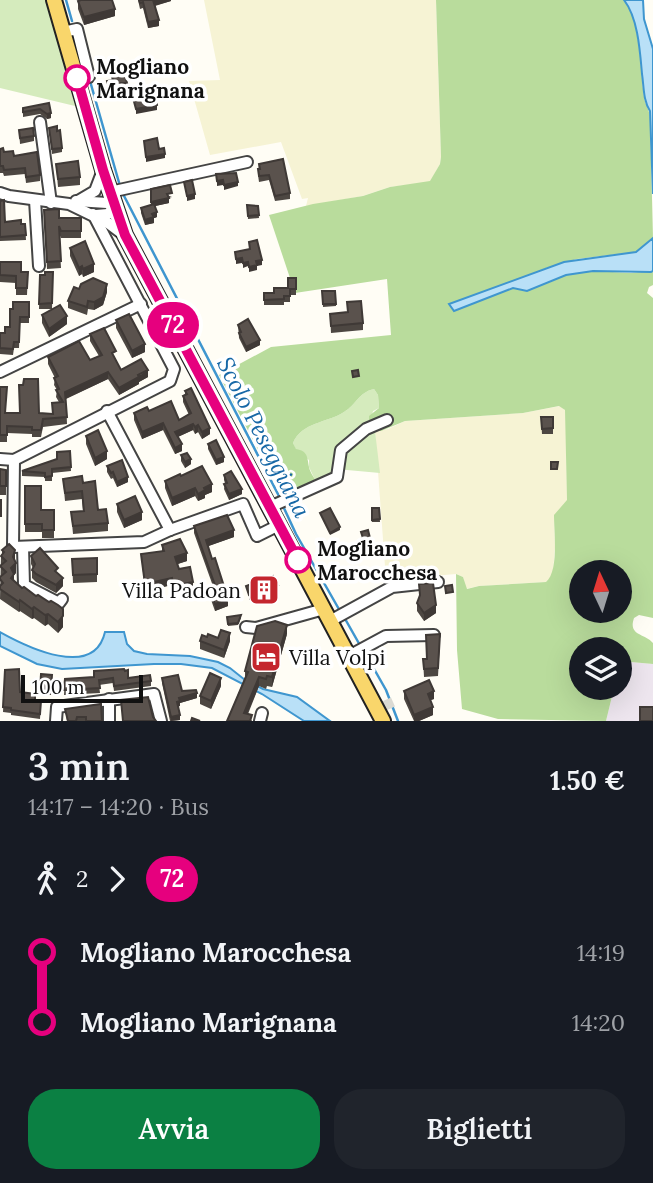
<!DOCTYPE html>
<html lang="it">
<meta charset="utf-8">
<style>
body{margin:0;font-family:Lora,serif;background:#20242c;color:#f1f3f6;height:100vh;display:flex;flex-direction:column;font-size:26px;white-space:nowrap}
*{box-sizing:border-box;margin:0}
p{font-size:23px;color:#9ea1a6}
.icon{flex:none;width:38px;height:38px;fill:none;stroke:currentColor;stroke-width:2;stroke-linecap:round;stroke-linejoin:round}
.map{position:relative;height:721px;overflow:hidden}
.side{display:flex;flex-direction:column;background:#171b24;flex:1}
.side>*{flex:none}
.badge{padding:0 14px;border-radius:23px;font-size:24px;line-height:46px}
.needle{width:46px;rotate:356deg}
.controls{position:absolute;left:569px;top:560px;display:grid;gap:14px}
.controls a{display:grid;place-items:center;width:63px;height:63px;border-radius:50%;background:#171b24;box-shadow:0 7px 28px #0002;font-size:35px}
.scale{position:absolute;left:21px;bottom:18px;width:122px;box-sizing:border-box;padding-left:7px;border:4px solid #111;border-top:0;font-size:19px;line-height:24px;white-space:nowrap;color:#111;-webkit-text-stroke:5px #fff;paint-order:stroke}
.map>.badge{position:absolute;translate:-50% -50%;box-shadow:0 0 0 4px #fff}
.legs{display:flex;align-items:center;gap:10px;height:77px;padding:0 28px;font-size:23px}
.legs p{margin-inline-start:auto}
.head{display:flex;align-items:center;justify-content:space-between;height:119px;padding:0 28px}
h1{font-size:38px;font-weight:600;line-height:52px}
.cta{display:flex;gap:14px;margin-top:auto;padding:14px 28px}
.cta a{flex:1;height:80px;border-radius:28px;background:#0b8043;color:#fff;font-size:28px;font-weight:600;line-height:80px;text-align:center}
.cta a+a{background:#20242c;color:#f1f3f6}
ul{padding:0 28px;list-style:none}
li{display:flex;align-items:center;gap:24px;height:70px;font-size:26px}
li i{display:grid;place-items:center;width:10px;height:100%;margin:0 9px;background:currentColor}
li i::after{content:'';width:18px;height:18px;margin:-9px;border:5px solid;border-radius:50%;background:#171b24}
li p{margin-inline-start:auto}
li:first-child i{background:linear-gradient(#0000 50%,currentColor 0)}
li:last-child i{background:linear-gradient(currentColor 50%,#0000 0)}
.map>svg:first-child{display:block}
.industrial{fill:#eee6ef}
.farmland{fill:#f6f3d4}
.green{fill:#d5ebbd}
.forest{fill:#b9dc9c;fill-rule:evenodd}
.water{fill:#b9e0f7;stroke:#3f96cf;stroke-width:2}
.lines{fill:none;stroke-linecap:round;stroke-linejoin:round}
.stream{stroke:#3f96cf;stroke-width:2.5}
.minor-tunnel{stroke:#dbdad3;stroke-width:10;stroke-dasharray:10 5;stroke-linecap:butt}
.minor-casing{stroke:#444;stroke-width:14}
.major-casing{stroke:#222;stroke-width:18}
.minor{stroke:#fff;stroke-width:10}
.major{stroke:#f9d66b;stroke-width:14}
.wall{fill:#4d4742}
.shaded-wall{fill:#3f3936}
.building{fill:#5a524d;stroke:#3f3936;stroke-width:2}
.line-1-casing{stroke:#fff;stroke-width:16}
.line-1{stroke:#e6007e;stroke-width:10}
.stop-1-dot{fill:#fff;stroke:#e6007e;stroke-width:3.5}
.labels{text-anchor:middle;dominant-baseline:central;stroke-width:7;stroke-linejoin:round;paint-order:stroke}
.stop-label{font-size:21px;font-weight:bold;fill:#111;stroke:#fff;text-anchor:start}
.poi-label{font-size:21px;fill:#111;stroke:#fff;text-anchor:end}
.water-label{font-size:23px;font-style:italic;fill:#1768a6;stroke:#fff}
</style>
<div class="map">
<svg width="653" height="721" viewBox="0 0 653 721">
<rect width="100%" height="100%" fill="#fffdf5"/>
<!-- industrial -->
<path class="industrial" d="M620,661L653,664V721H606L614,688H620Z"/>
<!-- farmland -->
<g class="farmland">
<path d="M204,0H436L441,157L440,164L430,182L390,187L363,196L306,206L308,198L302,199L281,142L210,155L189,81L220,80Z"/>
<path d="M560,406L565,410L566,416L567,501L554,516L555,547L553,573L551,578L546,582L479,586L466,589L463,577L456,574L386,580L375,431L388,429L405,421L523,413Z"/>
</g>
<!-- green -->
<g class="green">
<path d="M0,0H47L75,106L0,88Z"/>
<path d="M374,389L378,395L379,408L373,411L369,428L375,431L380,473L336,469L317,484L309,467V460L296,450L293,443C302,422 327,423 344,412C356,405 359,392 374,389Z"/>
</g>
<!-- forest -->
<path class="forest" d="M436,0H624C641,22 640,69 644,97C645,105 650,110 650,118L653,238L636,252L577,259L546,268L454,311L513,288L527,291L566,275L593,271L631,273L653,271V285L649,287L647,293L653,298V618L639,615L634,618C628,636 644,633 653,643V664L620,661V649H581V688H614L606,721L498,719L462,709L457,650L456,574L463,577L467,589L479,586L546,582C559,571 554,533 554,515L567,500L565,410L559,406L523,413L405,421L381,431L369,428V416L379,408L378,395L374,389C359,392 356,405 344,412C327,423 302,422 293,443L296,449C308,451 307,457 309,467C310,473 315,478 317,484L288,507L219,375L271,347L391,335L387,279L295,293L269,215L313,204L363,196L390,187L430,181L440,164L441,157ZM581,572H620V611H581Z"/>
<!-- water -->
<g class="water">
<path d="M624,0H643L644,19L653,49V194L650,111C643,100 644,87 642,74C640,51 638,18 624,0Z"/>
<path d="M653,238V271L651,272L593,271L566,275L527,291L513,288L454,311L449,304L564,262L636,252Z"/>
<path d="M0,632C27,647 94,680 105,632H124L127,644L134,651L147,654L190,656L218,662L230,668L245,680L263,689L297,697L330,721H304L262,694L212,668L181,664H154L62,669L37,664L0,646Z"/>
</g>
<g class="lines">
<!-- stream -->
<g class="stream">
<path d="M66,0L72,21"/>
<path d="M90,81L120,186"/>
<path d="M122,192L281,500"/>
<path d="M283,506L296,534L340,611"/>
<path d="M344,617L361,647"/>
<path d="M365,653L386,690L398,721"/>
</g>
<!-- minor-tunnel -->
<path class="minor-tunnel" d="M384,706L393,702"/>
<!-- minor casing -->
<g class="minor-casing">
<g id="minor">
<path d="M63,32L77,29L89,77L77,78"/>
<path d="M40,122L51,203"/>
<path d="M110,192L247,162"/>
<path d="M0,193L9,196L69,204L108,223L124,235"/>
<path d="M35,200L39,266"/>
<path d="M76,201L107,203L114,207L108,214L96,215"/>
<path d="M78,201L95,191L103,170"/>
<path d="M0,372L141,304"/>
<path d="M107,411L170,530"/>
<path d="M0,459L14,460L170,381L174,369L93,214"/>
<path d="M14,460L13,547L144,542L170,530L243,504L257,536L279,525"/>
<path d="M270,507L337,477L341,450L366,429L387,420"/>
<path d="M23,547L24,585L59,603L62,599"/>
<path d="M330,621L392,587L438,582"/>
<path d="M246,627L256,628L324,609"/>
<path d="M349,656L386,636L434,635"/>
<path d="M109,699V721"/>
<path d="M56,721L57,707L154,694L161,721"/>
<path d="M260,721L262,713"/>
</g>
</g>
<!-- major casing -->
<g class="major-casing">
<path id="major" d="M54,0L103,170L125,235L383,721"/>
</g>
<!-- minor -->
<use href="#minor" class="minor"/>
<!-- major -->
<use href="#major" class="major"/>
</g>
<!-- wall -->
<g class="wall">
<path d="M79,0H112L115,16L84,25L78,9V1Z"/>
<path d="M138,0H171V1L155,6L159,26L148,28L143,8L140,9Z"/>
<path d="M111,73L127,83V88L122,89L123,97L110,99L107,81L112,80Z"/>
<path d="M49,103L51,118L47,119L40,114L23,117V108Z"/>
<path d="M49,128L57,131L62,148V152L52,154Z"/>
<path d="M19,130L34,136V141L20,144Z"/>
<path d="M0,149L4,152L14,156L40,175V181L26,183L25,174L4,176L3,173H0Z"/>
<path d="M56,164L80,177V185L58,187Z"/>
<path d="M259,164L290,193V199L275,201L269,180L259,182L258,175Z"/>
<path d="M151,189L172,197L168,198L169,203L155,206L157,217L154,218V223L145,225L141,213V208L151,205Z"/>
<path d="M0,201L5,222L25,224L26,240L0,241Z"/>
<path d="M247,205L258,206L259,218L248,219Z"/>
<path d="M44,216L59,218H81V238H61L59,233L61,268L47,269Z"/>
<path d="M70,248L94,272L83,277L82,274L79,276L70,256Z"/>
<path d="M0,262L21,272H28L27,295H16V283L0,282Z"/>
<path d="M53,272L52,309H39L40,275H45Z"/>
<path d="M296,278V295H290V302H284V305H264V293H274L288,288Z"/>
<path d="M79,289L107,292L103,305L94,310L88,309L87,315L68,308V301Z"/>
<path d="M322,291L336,304V306L323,307Z"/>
<path d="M29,302V323H20L19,348H14L13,355L0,354V333H5L10,327L13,309Z"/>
<path d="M347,302L363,323V330L331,333L330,314L347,312Z"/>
<path d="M42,315L67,324L49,337L42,323Z"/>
<path d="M116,320L145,352L132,358L116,328Z"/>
<path d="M238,325L260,345L246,352L239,338Z"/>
<path d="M90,334L116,359H115L121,370L148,377L139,382V384L119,395L108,379L66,399L67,424L43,427L41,437H32V434L7,433V442H0V387L6,413L53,414L59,402L56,397L57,390L54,385L55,378L48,364V357L90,360L99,356L90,341Z"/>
<path d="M185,391L210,434L202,439L198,432L195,434L193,430L178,437L182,451L175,454L163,430L142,439L134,420V413L149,411L179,420L189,415L183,402V396L185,395Z"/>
<path d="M541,417H553V434H542Z"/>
<path d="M86,436L107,459L95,466L86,444Z"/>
<path d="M208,444L224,462L216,465L208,449Z"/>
<path d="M70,451L71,471L52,473V481H45V477L22,476V471L57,459Z"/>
<path d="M181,455L191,464L185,468L181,461Z"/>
<path d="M107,466L128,482L117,487L113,478L111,479L107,472Z"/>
<path d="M0,469L6,470V495H0Z"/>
<path d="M224,475L242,494L229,500L224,489L225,483L224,480Z"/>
<path d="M181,476L212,492L205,495V498L198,501L195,496L172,506L165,488V481Z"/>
<path d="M63,479L83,483L98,510L108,523V531L73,534L71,512L83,511L82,499L65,501Z"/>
<path d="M25,486L41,510H54V538H42V532H25Z"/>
<path d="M117,504L142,520L124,528L117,512Z"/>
<path d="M372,508H379L380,522H372Z"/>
<path d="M194,526L234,537L208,546L228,606L215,611L210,597V591L214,589L194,533Z"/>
<path d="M162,545L187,561L177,564L179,569L193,589L173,594L172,585L145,591L141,554L162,552Z"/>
<path d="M2,550L15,562L16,573L14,575V581L63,627L58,633L48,624L45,626L34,618L32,619L20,611L19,612L0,599L1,556L2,554Z"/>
<path d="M31,556L63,586L56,593L36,582L32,578V570L33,568L31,564Z"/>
<path d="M97,558V582L73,583L72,559Z"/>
<path d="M419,584L436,613L424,621L417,611V603L420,597Z"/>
<path d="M227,617L241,618L238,625L228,626Z"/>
<path d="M287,634L272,687L267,686L266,689L259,686L248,714L252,721H227L245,677V671Z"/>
<path d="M207,637L230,641L224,658L200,649V641Z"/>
<path d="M440,642L438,676L424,677L423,659H426Z"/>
<path d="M5,670L20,692L35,700L41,701L40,719L11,715V713L3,712Z"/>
<path d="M41,674L52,675L51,695L40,694Z"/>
<path d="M94,677L128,678L151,681V686L114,691L113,683L99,685L100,693L64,695L65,679Z"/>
<path d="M162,678L182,691L197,698L180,703V706H178L180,720L170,721L162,683Z"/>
<path d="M221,686L211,709L200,704V696Z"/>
<path d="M404,691L434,699L430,700L433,715L419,721H414L404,699Z"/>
<path d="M65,709L102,721H67Z"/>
</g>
<!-- shaded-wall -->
<g class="shaded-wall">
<path d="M153,0H171V1L153,6Z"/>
<path d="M115,9V16L84,25V17Z"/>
<path d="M159,20V26L148,28V22Z"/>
<path d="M157,105V110L136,114V109Z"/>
<path d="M51,113V118L47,119V114Z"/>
<path d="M165,154V158L146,162V157Z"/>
<path d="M223,180V185L217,186V181Z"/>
<path d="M238,182V186L224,190V185Z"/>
<path d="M195,194V199L187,201V196Z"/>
<path d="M169,198V203L151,207V202Z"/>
<path d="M157,212V217L154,218V223L145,225V220L152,214Z"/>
<path d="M242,258V263L236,264V259Z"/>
<path d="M262,260V265L257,266V270L249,272V267L256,261Z"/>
<path d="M248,262V266L243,268V263Z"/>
<path d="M94,264V272L83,277V269Z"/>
<path d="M82,266V274L79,276V268Z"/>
<path d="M107,284V292L103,305L94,310V302Z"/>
<path d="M67,316V324L49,337V329Z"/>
<path d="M260,340V345L246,352V347Z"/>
<path d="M145,344V352L132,358V351Z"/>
<path d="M148,370V377L139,382V384L119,395V388Z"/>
<path d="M108,372V379L65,399V392Z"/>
<path d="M163,423V430L142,439V432Z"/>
<path d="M193,424V430L175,438V432Z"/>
<path d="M198,425V432L195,434V427Z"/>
<path d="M210,428V434L202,439V432Z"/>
<path d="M182,444V451L175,454V448Z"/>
<path d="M107,451V459L95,466V458Z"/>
<path d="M224,457V462L216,465V460Z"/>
<path d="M191,459V464L185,468V462Z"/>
<path d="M128,477V482L117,487V482Z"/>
<path d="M212,484V492L205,495V498L198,501V494L204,488Z"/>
<path d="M195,488V496L172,506V498Z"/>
<path d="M242,489V494L229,500V494Z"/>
<path d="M142,512V520L124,528V520Z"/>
<path d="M340,527V530L330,535V533Z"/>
<path d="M234,530V537L206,547V540Z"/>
<path d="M15,550V561L14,565L16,563V573L14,575V584L11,588V568L13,557Z"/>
<path d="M187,553V561L175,565V557Z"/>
<path d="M63,578V586L56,593V585Z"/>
<path d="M172,578V585L145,591V584Z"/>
<path d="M193,582V589L173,594V586Z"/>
<path d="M278,585V590L249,600V595Z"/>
<path d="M228,599V606L215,611V604Z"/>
<path d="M20,600V611L19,612V602Z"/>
<path d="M436,605V613L424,621V613Z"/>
<path d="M34,607V618L32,619V609Z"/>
<path d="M48,614V624L45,626V615Z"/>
<path d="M63,616V627L58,633V622Z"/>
<path d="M287,625V634L272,687V677Z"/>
<path d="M230,633V641L224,658V650Z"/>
<path d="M259,677V686L244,721V713Z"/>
<path d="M221,678V686L211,709V701Z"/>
<path d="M434,691V699L428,701V694Z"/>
<path d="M197,693V698L180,703V706L177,707V702L179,698Z"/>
<path d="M433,707V715L419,721H414V715Z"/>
<path d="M180,715V720L171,721V717Z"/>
</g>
<!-- building -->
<g class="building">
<path d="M81,0H112L115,9L84,17L78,1Z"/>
<path d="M139,0H154H153L159,20L148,22L143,2L140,3Z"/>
<path d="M124,71L127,83H121L123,91L110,94L107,81L113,80L111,73Z"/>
<path d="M143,92L144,99L156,97L157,105L136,109L132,94Z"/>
<path d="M49,103L51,113L47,114L40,109L23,112V108Z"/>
<path d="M57,126V131L60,130L62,148L52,149L49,128Z"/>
<path d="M33,128L34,136L20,138L19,130Z"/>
<path d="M157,138L159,149L164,148L165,154L146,157L144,141Z"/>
<path d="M3,148L4,152L13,151L14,156L37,152L40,175L26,177L25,168L4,170L3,166H0V149Z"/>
<path d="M283,159L290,193L275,196L269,175L259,176L258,169H260L259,164Z"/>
<path d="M78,161L80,177L58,179L56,164Z"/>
<path d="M236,173L238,182L224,185L223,180L217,181L216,174Z"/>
<path d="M192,180L195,194L187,196L184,182Z"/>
<path d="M170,185L172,193L167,194L169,198L151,202V189Z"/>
<path d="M4,200L5,222L21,220V224H25L26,235L0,237V201Z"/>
<path d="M154,204L157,212L152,214L154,217L145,220L141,208Z"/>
<path d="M247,205L258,206L259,215L248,216Z"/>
<path d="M59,209V218H81V231H61L59,226L61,261L47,262L44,210Z"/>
<path d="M257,240L262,260L256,261L257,265L249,267L248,262L243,263L242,258L236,259L235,252L250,249L249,242Z"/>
<path d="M85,241L94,264L83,269L82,266L79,268L70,248Z"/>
<path d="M0,262H21V272H28L27,288H16V276L0,275Z"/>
<path d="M45,272H53L52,303L39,304L40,275H45Z"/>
<path d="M93,278L107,284L103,297L94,302L88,301L87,307L68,301L74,287L79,289L81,284Z"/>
<path d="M288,278H296V289H290V296H284V299L264,300V293H274V288H288Z"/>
<path d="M322,291H335L336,304H323Z"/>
<path d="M361,301L363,323L331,326L330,314L348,312L347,302Z"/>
<path d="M13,302H29V317H20L19,342H14L13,349L0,348V333H5V327H10V309H13Z"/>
<path d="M60,305L67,316L49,329L42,315Z"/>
<path d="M129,314L145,344L132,351L116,320Z"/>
<path d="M248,319L260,340L246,347L239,333L241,332L238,325Z"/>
<path d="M104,328L116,351L112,353L121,370L141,359L148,370L138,375L139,377L119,388L108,372L65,392L67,417L43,419L41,430H32V427L7,426V435H0V387H7L5,413H20L19,385H23L24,379H38L39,413L53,414L52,403L63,402L56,390L59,389L54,378L58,376L48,357L79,341L90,360L102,355L90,334Z"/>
<path d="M358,370L359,376L353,377L352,371Z"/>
<path d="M191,388L210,428L202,432L198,425L195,427L193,424L175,432L182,444L175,448L163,423L142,432L134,413L147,407L149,411L171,401L179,420L191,413L183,396L187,394L185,391Z"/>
<path d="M541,417H553V428L542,429Z"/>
<path d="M98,430L107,451L95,458L86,436Z"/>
<path d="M216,440L224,457L216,460L208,444Z"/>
<path d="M70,451L71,467L52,469V476L45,477V473L22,471L57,459V452Z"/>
<path d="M187,453L191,459L185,462L181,455Z"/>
<path d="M122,460L128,477L117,482L113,472L111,473L107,466Z"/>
<path d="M551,462H558L557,469H551Z"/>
<path d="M202,466L212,484L204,488L205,490L198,494L195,488L172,498L165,481L180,474L181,476Z"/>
<path d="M0,469L6,470V486H0Z"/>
<path d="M231,471L242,489L229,494L224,484L227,483L224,475Z"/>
<path d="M82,476L83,483L95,481L98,510L106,509L108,523L73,526L71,512L84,511L82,491L65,493L63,479Z"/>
<path d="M25,486H41V510H54V530H42V524H25Z"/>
<path d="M135,496L142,512L124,520L117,504Z"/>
<rect x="0" y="500" width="1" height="16"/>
<path d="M330,508L340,527L330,533L320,513Z"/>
<path d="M372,508H379L380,519L372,520Z"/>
<path d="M227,515L234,530L206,540L212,559L215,558L228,599L215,604L210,591L216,588L194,526Z"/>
<path d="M368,530L370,538L364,541L361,532Z"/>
<path d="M180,539L187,553L175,557L179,569L190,567L193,582L173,586L172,578L145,584L141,554L164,551L162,545Z"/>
<path d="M9,544L15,550L13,557L16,563L11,568L14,574L11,578L22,588L24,587L36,596L38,595L49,602L51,601L58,605L63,609V616L58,622L48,614L45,615L34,607L32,609L20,600L19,602L0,589V586L3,583L0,579V577L6,572L0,566L6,561L1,556L4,552L2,550Z"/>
<path d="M40,548L58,568L55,571L63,578L56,585L36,574L32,570L35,564L31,556Z"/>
<path d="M97,558V574L73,575L72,559Z"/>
<path d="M273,576L278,585L249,595L246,586Z"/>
<path d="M433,583L436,605L424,613L417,603L420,595L419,584Z"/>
<path d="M452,585L453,592L446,593L445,586Z"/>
<path d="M241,615L238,623L228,624L227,617Z"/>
<path d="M275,621L287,625L272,677L267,676L266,679L259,677L244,713L252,715L250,721H227L248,672L245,671L257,626Z"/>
<path d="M221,630L230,633L224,650L200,641L202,635L207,637L208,634L218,638Z"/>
<path d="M440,634L438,668L424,669L423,659H427L426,635Z"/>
<path d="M19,669L20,692L35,694V700L41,701L40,714L11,710V708L3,707L5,670Z"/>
<path d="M124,669L125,671L128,670V678L150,675L151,681L114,686L113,678L99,680L100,688L64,690L65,679L94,677V671Z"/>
<path d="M210,673L221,678L211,701L200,696Z"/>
<path d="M41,674L52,675L51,689H40Z"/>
<path d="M178,675L182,691L196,690L197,693L179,698L180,701L177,702L180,715L171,717L162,678Z"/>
<path d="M429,680L434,691L428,694L433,707L414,715L404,691Z"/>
<path d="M148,697L153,717L156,721H123L121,700Z"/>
<path d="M101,704L102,721H86V717H77L76,721H68L65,709Z"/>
<rect x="640" y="707" width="13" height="14"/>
<path d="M192,718L200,721H191Z"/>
</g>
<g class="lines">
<!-- line-1 casing -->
<g class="line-1-casing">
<path id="line-1" d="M77,78L103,170L125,235L298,560"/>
</g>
<!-- line-1 -->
<use href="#line-1" class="line-1"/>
</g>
<!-- icons -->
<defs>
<g id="building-square" transform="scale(1.575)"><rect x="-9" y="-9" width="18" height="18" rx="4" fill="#c4262e" stroke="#fff"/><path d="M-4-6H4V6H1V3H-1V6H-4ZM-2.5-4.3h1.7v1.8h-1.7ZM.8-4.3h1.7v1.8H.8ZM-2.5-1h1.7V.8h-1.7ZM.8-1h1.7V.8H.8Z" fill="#fff"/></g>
<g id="hotel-square" transform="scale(1.575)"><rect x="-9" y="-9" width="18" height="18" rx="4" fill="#c4262e" stroke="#fff"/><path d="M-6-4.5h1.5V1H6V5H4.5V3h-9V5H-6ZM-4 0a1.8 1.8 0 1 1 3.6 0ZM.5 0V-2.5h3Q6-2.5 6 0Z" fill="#fff"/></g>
</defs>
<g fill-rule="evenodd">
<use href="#building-square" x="264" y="590"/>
<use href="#hotel-square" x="266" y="657"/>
</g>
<!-- markers -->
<g class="stop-1-dot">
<circle cx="77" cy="78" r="12"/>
<circle cx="298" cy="560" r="12"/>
</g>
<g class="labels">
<!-- stop labels -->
<g class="stop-label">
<text x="96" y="66">Mogliano<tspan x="96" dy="24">Marignana</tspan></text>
<text x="317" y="548">Mogliano<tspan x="317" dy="24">Marocchesa</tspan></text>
</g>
<!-- poi labels -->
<g class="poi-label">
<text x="241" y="590">Villa Padoan</text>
<text x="289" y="657" text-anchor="start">Villa Volpi</text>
</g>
<!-- water labels -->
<g class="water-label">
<text transform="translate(264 437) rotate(63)">Scolo Peseggiana</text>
</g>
</g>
</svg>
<div class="controls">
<a><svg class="needle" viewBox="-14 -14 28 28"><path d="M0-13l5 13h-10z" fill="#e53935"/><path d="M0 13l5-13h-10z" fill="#9ea1a6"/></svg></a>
<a><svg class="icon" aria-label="layers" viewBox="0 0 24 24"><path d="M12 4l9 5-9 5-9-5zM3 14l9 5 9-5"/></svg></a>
</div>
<div class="scale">100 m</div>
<b class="badge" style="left:173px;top:325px;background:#e6007e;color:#fff">72</b>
</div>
<section class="side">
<div class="head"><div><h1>3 min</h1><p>14:17 – 14:20 · Bus</p></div><b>1.50 €</b></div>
<div class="legs"><svg class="icon" aria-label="walk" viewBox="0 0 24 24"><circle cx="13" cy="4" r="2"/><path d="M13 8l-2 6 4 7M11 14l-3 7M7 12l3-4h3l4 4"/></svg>2<svg class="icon" aria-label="forward" viewBox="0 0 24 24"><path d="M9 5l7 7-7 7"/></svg><b class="badge" style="background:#e6007e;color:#fff">72</b></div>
<ul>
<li><i style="color:#e6007e"></i><b>Mogliano Marocchesa</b><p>14:19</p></li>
<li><i style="color:#e6007e"></i><b>Mogliano Marignana</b><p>14:20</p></li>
</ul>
<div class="cta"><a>Avvia</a><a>Biglietti</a></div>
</section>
